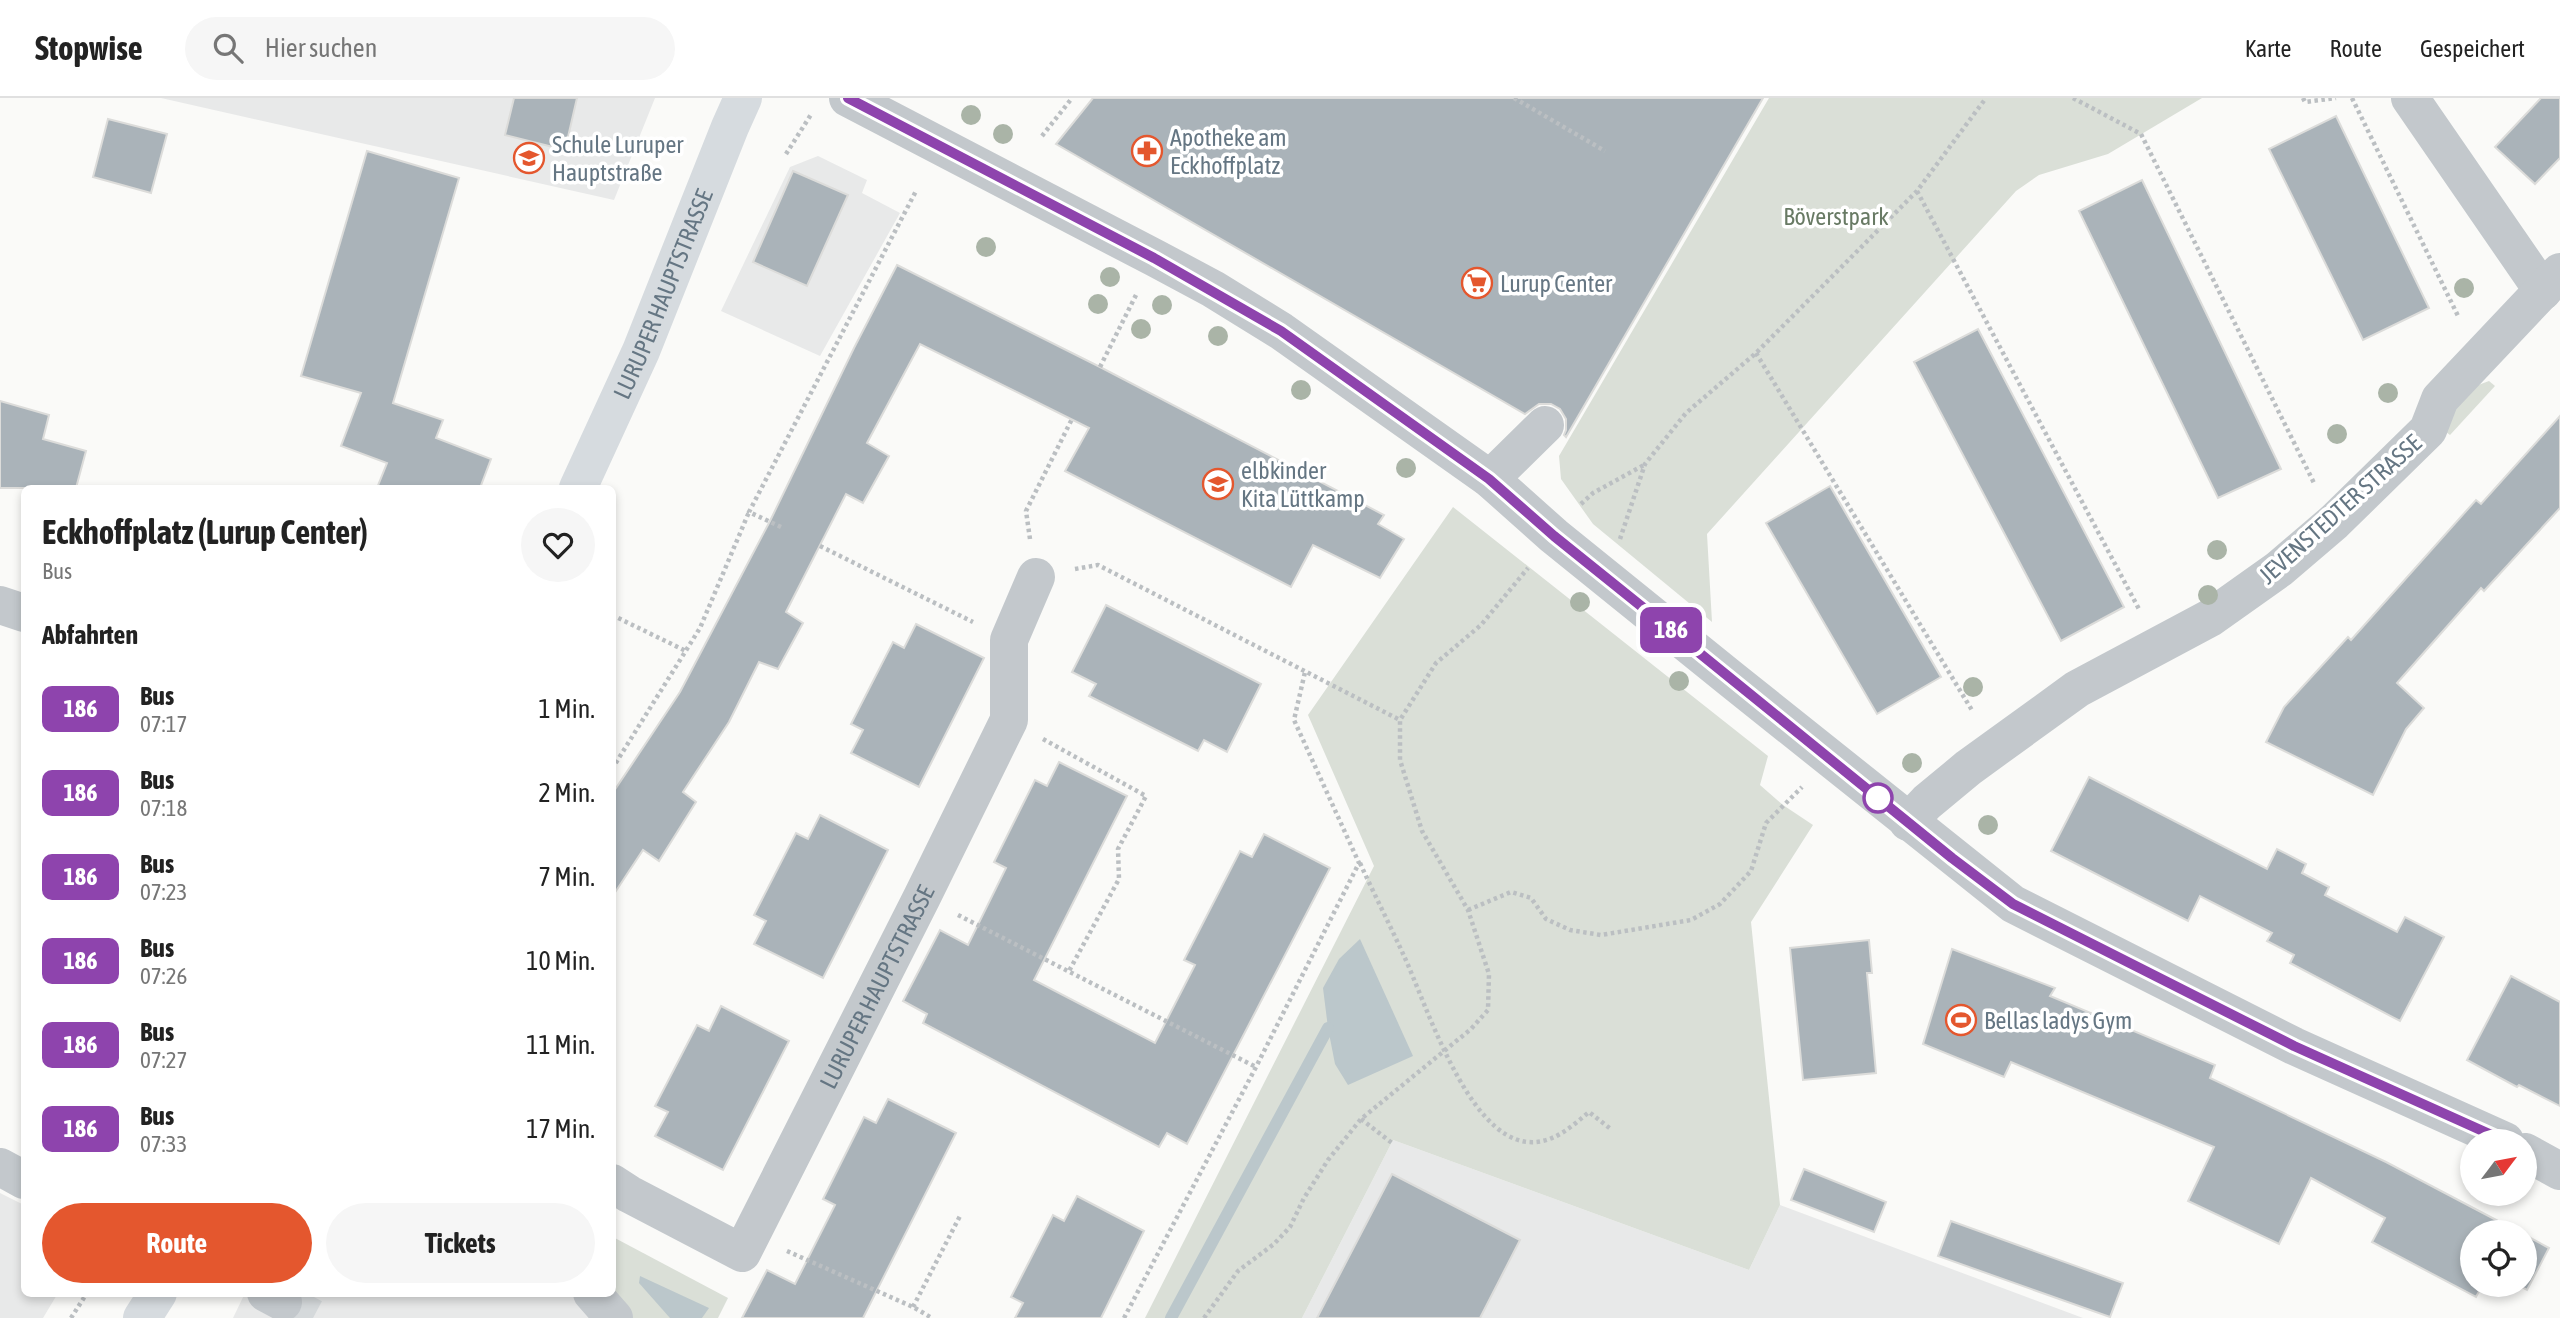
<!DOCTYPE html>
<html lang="de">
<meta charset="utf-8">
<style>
body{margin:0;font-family:"Asap Condensed",sans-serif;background:#f6f6f6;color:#222;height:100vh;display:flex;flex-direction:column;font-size:26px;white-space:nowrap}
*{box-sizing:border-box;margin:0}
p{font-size:23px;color:#767676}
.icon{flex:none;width:38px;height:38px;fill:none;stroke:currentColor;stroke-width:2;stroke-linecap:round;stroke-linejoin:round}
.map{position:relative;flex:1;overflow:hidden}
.details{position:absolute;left:21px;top:387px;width:595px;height:812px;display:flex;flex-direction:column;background:#fff;border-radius:10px;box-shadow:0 4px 10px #0003}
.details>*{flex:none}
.badge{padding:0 14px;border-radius:10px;font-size:24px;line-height:46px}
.needle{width:46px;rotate:58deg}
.tools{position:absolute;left:2460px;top:1031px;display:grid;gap:14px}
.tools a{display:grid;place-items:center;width:77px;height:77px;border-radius:50%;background:#fff;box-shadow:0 4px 10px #0003;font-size:35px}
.map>.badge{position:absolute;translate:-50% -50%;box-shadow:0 0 0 4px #fff}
h2{padding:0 21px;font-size:26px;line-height:63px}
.round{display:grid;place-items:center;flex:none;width:74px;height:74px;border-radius:37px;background:#f6f6f6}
.head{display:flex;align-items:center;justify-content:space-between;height:119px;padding:0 21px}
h1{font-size:33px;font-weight:700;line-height:52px}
.action{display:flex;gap:14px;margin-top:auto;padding:14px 21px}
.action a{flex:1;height:80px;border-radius:42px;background:#e4572e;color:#fff;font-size:28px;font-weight:700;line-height:80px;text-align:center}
.action a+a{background:#f6f6f6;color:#222}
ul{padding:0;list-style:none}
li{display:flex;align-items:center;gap:21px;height:84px;padding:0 21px}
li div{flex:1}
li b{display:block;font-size:26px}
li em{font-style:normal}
li .badge{min-width:77px;font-weight:700;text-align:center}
header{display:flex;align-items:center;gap:42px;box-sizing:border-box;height:98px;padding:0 35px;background:#fff;border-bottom:2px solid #e0e0e0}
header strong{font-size:33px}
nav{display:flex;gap:38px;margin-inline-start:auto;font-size:24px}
.search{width:490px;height:63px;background:#f6f6f6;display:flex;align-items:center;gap:18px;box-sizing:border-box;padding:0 24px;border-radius:38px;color:#767676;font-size:26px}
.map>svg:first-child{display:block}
.built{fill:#e8e9e9}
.green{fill:#dadfd7}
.water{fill:#bbc7cb}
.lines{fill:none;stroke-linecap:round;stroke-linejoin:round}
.stream{stroke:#bbc7cb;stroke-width:12}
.building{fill:#aab3b9;stroke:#dcdcda;stroke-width:2}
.minor-tunnel{stroke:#d5d9db;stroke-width:38;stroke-dasharray:38 19;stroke-linecap:butt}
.path{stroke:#bbbfc2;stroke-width:4.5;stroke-dasharray:3.5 3.5;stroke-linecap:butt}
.minor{stroke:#c3c8cc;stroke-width:38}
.major{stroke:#d6dbdf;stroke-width:38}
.tree{fill:#aab4a7}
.line-casing{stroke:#fff;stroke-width:16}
.line{stroke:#8e44ad;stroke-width:10}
.stop-dot{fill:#fff;stroke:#8e44ad;stroke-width:3.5}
.labels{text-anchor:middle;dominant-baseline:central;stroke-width:7;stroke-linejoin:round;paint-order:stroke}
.poi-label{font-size:24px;fill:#657683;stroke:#fff;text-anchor:start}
.park-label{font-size:24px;fill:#687a64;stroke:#fff}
.street-label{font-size:24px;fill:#657683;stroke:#fff}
</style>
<header>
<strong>Stopwise</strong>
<div class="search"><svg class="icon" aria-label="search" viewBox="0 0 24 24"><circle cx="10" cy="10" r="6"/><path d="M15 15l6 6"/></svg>Hier suchen</div>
<nav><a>Karte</a><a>Route</a><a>Gespeichert</a></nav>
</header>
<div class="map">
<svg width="2560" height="1220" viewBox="0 0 2560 1220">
<rect width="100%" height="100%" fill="#fafaf8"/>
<!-- built -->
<g class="built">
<path d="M161,0H655L614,102Z"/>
<path d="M818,58L867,82L862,95L900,115L820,258L721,213L790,69Z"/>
<path d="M1393,1042L1749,1172L1780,1107L2083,1220H1302Z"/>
<path d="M0,1095L24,1107V1195H58L43,1220H0Z"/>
<path d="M245,1195H604L625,1220H233Z"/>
</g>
<!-- green -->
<g class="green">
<path d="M1769,0H2202L2108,56L2039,77L2016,93L1707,436L1712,524L1593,426L1561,381L1559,358Z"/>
<path d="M2489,283L2495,288L2450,337L2442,331L2465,292Z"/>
<path d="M1453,409L1768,658L1760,687L1783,707L1813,727L1751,824L1780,1107L1749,1172L1393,1042L1302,1220H1145L1374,768L1308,617Z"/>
<path d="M613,1139L728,1200L718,1220H625L612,1195Z"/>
</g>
<!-- water -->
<g class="water">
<path d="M1360,841L1413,958L1348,987L1335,966L1328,930L1323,890L1339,861Z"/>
<path d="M640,1178L709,1210L702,1220H670L639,1185Z"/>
</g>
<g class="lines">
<!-- stream -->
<path class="stream" d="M1171,1220L1328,930"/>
</g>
<!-- building -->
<g class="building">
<path d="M514,0H577L565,52L505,37Z"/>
<path d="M1093,0H1763L1566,339L1564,337L1566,332V321L1560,311L1551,306H1539L1525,316L1056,46Z"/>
<path d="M2541,0H2560V60L2535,86L2495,49Z"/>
<path d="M2336,18L2429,210L2363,242L2269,51Z"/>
<path d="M108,21L167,36L151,95L93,79Z"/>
<path d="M367,53L459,80L393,305L443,322L436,340L491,361L480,390H377L387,365L341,348L361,295L301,278Z"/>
<path d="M793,73L848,97L807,188L753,164Z"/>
<path d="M2142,82L2281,371L2218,400L2079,113Z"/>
<path d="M897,167L1100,269L1384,417L1378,426L1404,441L1380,480L1313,447L1291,489L1065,373L1089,330L920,246L867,345L889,358L863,405L846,396L786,514L803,525L778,571L759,564L729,624L683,694L696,704L659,763L643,752L612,799V696L680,594L770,423L854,250Z"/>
<path d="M1978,231L2124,509L2061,543L1914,264Z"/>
<path d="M0,303L49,317L43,341L86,353L76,390H0Z"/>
<path d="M2560,318V410L2484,493L2481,490L2397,585L2424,610L2406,631L2373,697L2266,644L2284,609L2348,539L2351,542L2476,402L2481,406Z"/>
<path d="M1830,388L1941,579L1877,616L1766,425Z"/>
<path d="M1106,507L1261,586L1227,654L1204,642L1198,653L1089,598L1096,586L1072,574Z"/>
<path d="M916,526L984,560L919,689L851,655L863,632L851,626L893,544L904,550Z"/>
<path d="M1059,664L1127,698L1034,882L1155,945L1195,867L1184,862L1240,753L1252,759L1264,736L1330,770L1187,1046L1167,1035L1159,1049L923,925L927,916L903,903L940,832L968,847L1006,770L994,764L1035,682L1047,688Z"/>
<path d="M2089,679L2267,771L2277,751L2306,766L2302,775L2329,789L2325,797L2397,834L2405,819L2444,839L2400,923L2290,865L2294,857L2267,843L2272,835L2200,798L2188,823L2051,753Z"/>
<path d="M820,717L888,752L823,880L754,846L766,823L754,817L796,735L808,741Z"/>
<path d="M1869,842L1872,875H1867L1876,975L1803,982L1790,850Z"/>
<path d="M1952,851L2055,890L2050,898L2215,967L2210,980L2386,1064L2519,1134H2473V1186H2483L2476,1199L2372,1144L2385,1120L2311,1080L2279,1146L2188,1103L2214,1049L2011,964L2004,979L1923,946Z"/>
<path d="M2511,878L2560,904V1008L2519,987L2517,989L2467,962Z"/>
<path d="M721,908L789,943L723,1072L655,1038L668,1014L655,1008L697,927L709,933Z"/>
<path d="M888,1001L956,1035L863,1220H742L767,1172L795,1186L835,1107L823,1101L864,1019L876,1025Z"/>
<path d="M1804,1071L1886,1104L1874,1134L1791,1102Z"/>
<path d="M1392,1076L1520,1142L1480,1220H1317Z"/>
<path d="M1077,1098L1144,1133L1101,1220H1015L1023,1205L1011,1199L1053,1117L1064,1123Z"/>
<path d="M1951,1123L2123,1185L2110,1219L1938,1158Z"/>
<path d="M2525,1137L2549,1150L2527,1192L2516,1186H2525Z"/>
</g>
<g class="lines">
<!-- minor-tunnel -->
<path class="minor-tunnel" d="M283,1204L313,1220"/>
<!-- path -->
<g class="path">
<path d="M1514,0L1605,53"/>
<path d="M2073,0L2141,36L2314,385"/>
<path d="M2303,0L2305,4L2336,0"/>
<path d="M2352,0L2459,220"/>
<path d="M1042,38L1072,0"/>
<path d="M786,56L812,15"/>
<path d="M1917,93L2140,513"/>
<path d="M1756,255L1973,614"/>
<path d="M1100,269L1137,195"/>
<path d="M1581,406L1593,395L1644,367"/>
<path d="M781,429L749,414L916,93"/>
<path d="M1030,441L1026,413L1072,321"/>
<path d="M1620,441L1645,366L1686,315L1756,255L1917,93L1986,0"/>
<path d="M820,448L973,524"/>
<path d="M1075,471L1098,467L1400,622"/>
<path d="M612,517L686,553"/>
<path d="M1043,641L1146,698L1118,751L1119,781L1069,873"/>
<path d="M612,671L700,530L749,414"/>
<path d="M1360,765C1374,796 1390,827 1404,858C1426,905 1467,1039 1528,1044C1553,1046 1571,1029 1589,1014L1612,1032"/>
<path d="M1468,812L1511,794L1531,800L1546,821L1570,832L1601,837L1691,822L1720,806L1751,773L1766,725L1802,689"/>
<path d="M958,817L1256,969"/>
<path d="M1361,1021L1392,1045"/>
<path d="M787,1153L913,1209L932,1220"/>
<path d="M913,1209L960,1118"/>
<path d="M71,1220L87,1195"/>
<path d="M1124,1220L1256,969L1359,765L1294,622L1305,574"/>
<path d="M1204,1220L1238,1173L1274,1146L1290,1129L1304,1100L1328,1062L1361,1021L1471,931L1488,912L1489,876L1468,812L1422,733L1400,662V622L1436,565L1481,527L1528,470"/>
</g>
<!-- minor -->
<g class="minor">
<path d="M848,0L1155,160L1213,191L1281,233L1490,381L1554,438L1731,581L2013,806L2294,948L2505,1043"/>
<path d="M2410,0L2543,193"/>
<path d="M1490,381L1545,327"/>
<path d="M0,507L24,515"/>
<path d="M1908,724L1927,704L1968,670L2077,591L2210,520L2279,471L2334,424L2428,332L2440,301L2560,174"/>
<path d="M2525,1054L2560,1073"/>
<path d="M0,1069L24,1082"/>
<path id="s1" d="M612,1085L629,1096L742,1155L922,799L1009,622V542L1036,479"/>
<path d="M266,1195L283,1204"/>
<path d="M592,1195L614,1220"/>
</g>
<!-- major -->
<g class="major">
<path id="s2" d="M578,390L641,253L730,29L743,0"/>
<path d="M142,1220L158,1195"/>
</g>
</g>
<!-- trees -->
<g class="tree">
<circle cx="971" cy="17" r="10"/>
<circle cx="1003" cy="36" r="10"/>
<circle cx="986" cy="149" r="10"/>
<circle cx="1110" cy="179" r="10"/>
<circle cx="2464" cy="190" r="10"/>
<circle cx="1098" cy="206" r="10"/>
<circle cx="1162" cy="207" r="10"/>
<circle cx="1141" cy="231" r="10"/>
<circle cx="1218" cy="238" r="10"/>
<circle cx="1301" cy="292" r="10"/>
<circle cx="2388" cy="295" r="10"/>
<circle cx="2337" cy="336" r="10"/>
<circle cx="1406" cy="370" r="10"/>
<circle cx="2217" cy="452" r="10"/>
<circle cx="2208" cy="497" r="10"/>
<circle cx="1580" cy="504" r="10"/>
<circle cx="1679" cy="583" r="10"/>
<circle cx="1973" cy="589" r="10"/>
<circle cx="1912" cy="665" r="10"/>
<circle cx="1988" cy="727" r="10"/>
</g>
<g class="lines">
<!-- line casing -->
<g class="line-casing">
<path id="line" d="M848,0L1154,160L1281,233L1489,381L1554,438L1692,549L1952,760L2013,806L2294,948L2505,1043"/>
</g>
<!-- line -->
<use href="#line" class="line"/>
</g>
<!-- icons -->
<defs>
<g id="pharmacy-ring" transform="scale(1.575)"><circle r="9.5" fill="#fff" stroke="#e4572e" stroke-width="1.5"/><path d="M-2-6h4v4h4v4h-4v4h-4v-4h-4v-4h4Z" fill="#e4572e"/></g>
<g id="school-ring" transform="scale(1.575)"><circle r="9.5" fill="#fff" stroke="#e4572e" stroke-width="1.5"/><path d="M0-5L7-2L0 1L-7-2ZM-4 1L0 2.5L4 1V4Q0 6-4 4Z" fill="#e4572e"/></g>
<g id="supermarket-ring" transform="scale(1.575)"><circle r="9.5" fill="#fff" stroke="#e4572e" stroke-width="1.5"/><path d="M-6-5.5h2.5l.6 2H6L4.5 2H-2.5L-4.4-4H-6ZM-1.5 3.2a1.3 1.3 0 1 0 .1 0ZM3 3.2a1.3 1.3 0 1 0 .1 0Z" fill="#e4572e"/></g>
<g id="stadium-ring" transform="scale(1.575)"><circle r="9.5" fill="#fff" stroke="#e4572e" stroke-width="1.5"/><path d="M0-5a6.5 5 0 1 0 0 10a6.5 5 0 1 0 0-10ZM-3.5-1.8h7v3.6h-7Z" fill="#e4572e"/></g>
</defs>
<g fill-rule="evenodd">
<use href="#pharmacy-ring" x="1147" y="53"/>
<use href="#school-ring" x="529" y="60"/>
<use href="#supermarket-ring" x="1477" y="185"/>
<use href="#school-ring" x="1218" y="386"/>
<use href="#stadium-ring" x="1961" y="922"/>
</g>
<!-- markers -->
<circle class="stop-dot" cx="1878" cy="700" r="14"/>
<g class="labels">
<!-- poi labels -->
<g class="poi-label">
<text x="1170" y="39">Apotheke am<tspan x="1170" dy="28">Eckhoffplatz</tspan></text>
<text x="552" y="46">Schule Luruper<tspan x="552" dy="28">Hauptstraße</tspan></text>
<text x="1500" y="185">Lurup Center</text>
<text x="1241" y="372">elbkinder<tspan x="1241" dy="28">Kita Lüttkamp</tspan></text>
<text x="1984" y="922">Bellas ladys Gym</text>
</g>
<!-- park labels -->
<g class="park-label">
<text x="1836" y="118">Böverstpark</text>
</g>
<!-- street labels -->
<g class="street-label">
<text stroke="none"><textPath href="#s2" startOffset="212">LURUPER HAUPTSTRASSE</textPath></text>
<text transform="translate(2340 411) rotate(-42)">JEVENSTEDTER STRASSE</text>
<text stroke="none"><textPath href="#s1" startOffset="446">LURUPER HAUPTSTRASSE</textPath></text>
</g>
</g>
</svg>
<div class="tools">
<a><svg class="needle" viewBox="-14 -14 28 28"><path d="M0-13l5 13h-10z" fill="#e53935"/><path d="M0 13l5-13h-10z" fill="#767676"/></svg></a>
<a><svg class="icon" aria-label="locate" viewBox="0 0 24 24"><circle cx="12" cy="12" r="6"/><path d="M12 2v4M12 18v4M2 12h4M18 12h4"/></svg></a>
</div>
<b class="badge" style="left:1671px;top:532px;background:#8e44ad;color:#fff">186</b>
<section class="details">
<div class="head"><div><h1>Eckhoffplatz (Lurup Center)</h1><p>Bus</p></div><a class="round"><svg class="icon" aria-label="heart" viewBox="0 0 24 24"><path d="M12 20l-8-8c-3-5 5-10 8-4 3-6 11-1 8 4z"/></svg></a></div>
<h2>Abfahrten</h2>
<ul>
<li><span class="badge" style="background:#8e44ad;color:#fff">186</span><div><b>Bus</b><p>07:17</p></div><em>1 Min.</em></li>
<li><span class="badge" style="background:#8e44ad;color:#fff">186</span><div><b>Bus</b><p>07:18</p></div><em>2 Min.</em></li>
<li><span class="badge" style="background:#8e44ad;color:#fff">186</span><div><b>Bus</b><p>07:23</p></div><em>7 Min.</em></li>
<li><span class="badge" style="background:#8e44ad;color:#fff">186</span><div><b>Bus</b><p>07:26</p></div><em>10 Min.</em></li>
<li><span class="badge" style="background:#8e44ad;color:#fff">186</span><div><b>Bus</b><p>07:27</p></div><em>11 Min.</em></li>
<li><span class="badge" style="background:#8e44ad;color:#fff">186</span><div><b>Bus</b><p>07:33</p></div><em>17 Min.</em></li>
</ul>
<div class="action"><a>Route</a><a>Tickets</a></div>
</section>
</div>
